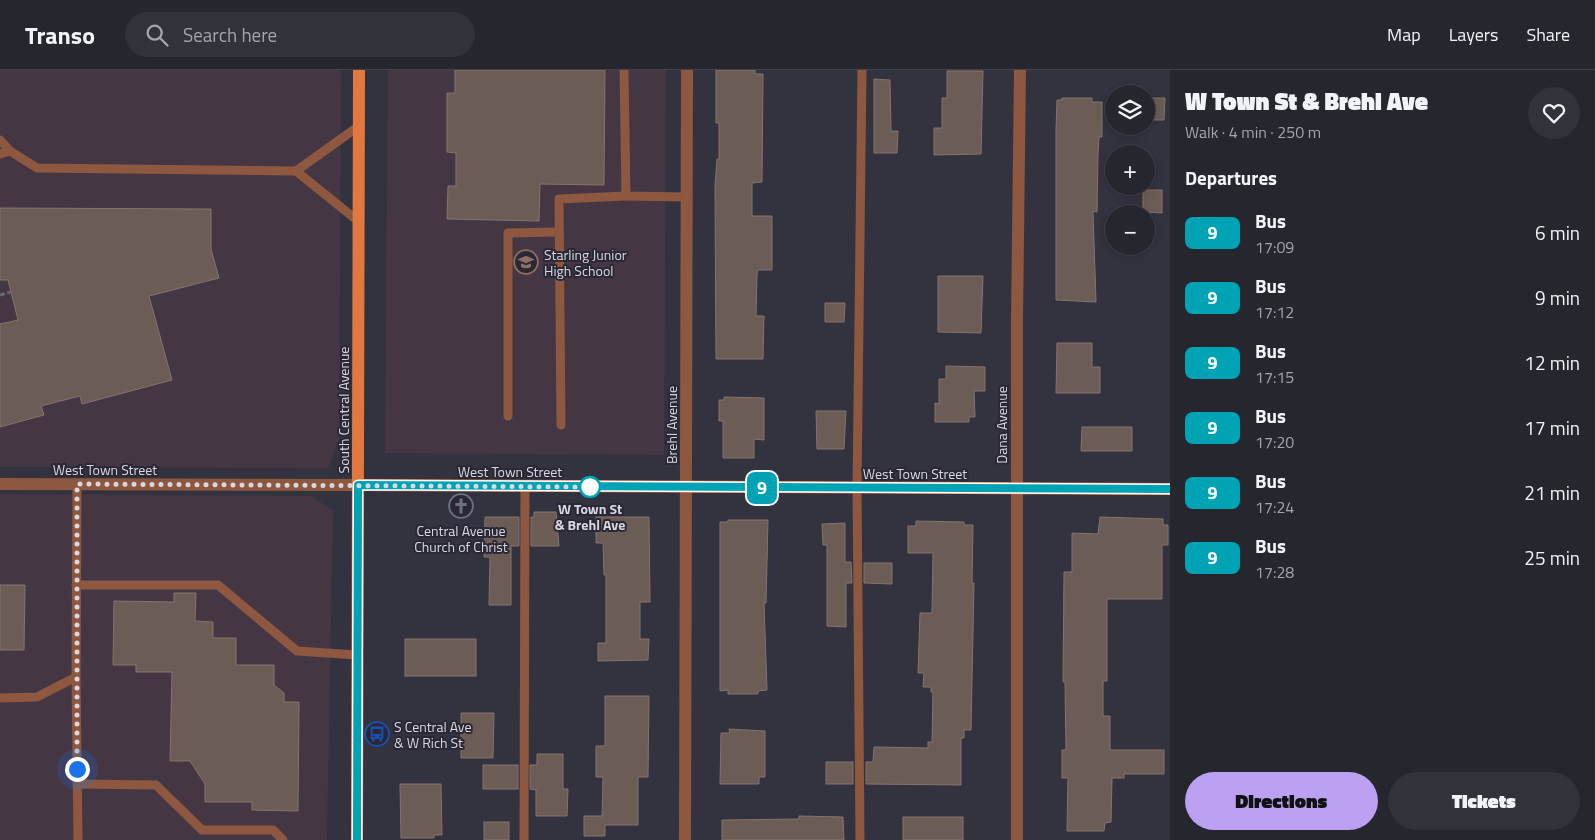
<!DOCTYPE html>
<meta charset="utf-8">
<style>
body{margin:0;font-family:"Titillium Web",sans-serif;background:#32323b;color:#f1f3f6;height:100vh;display:flex;flex-direction:column;font-size:19px;white-space:nowrap}
*{box-sizing:border-box;margin:0}
p{font-size:16px;color:#a4a5aa}
.icon{flex:none;width:28px;height:28px;fill:none;stroke:currentColor;stroke-width:2;stroke-linecap:round;stroke-linejoin:round}
.map{position:relative;flex:1;overflow:hidden}
.sheet{display:flex;flex-direction:column;background:#26262f;width:425px}
.sheet>*{flex:none}
.badge{padding:0 10px;border-radius:8px;font-size:18px;line-height:32px}
.fabs{position:absolute;left:1105px;top:15px;display:grid;gap:10px}
.fabs a{display:grid;place-items:center;width:50px;height:50px;border-radius:50%;background:#26262f;box-shadow:0 2px 12px #0003,0 0 0 1px #42434b;font-size:25px}
.you{position:absolute;width:25px;height:25px;margin:-12px;border:4px solid #fff;border-radius:50%;background:#1a73e8;box-shadow:0 0 0 8px #1a73e833}
.map>.badge{position:absolute;translate:-50% -50%;box-shadow:0 0 0 2px #fff}
h2{padding:0 15px;font-size:19px;line-height:45px}
.round{display:grid;place-items:center;flex:none;width:52px;height:52px;border-radius:26px;background:#32323b}
.overview{display:flex;align-items:center;justify-content:space-between;height:85px;padding:0 15px}
h1{font-size:24px;font-weight:800;line-height:38px}
.button{display:flex;gap:10px;margin-top:auto;padding:10px 15px}
.button a{flex:1;height:58px;border-radius:30px;background:#bca0f2;color:#111;font-size:20px;font-weight:800;line-height:58px;text-align:center}
.button a+a{background:#32323b;color:#f1f3f6}
ul{padding:0;list-style:none}
li{display:flex;align-items:center;gap:15px;height:65px;padding:0 15px}
li div{flex:1}
li b{display:block;font-size:19px}
li em{font-style:normal}
li .badge{min-width:55px;font-weight:700;text-align:center}
header{display:flex;align-items:center;gap:30px;box-sizing:border-box;height:70px;padding:0 25px;background:#26262f;border-bottom:1px solid #42434b}
header strong{font-size:24px}
nav{display:flex;gap:28px;margin-inline-start:auto;font-size:18px}
.search{width:350px;height:45px;background:#32323b;display:flex;align-items:center;gap:12px;box-sizing:border-box;padding:0 18px;border-radius:28px;color:#a4a5aa;font-size:19px}
main{display:flex;flex:1;min-height:0}
.map>svg:first-child{display:block}
.education{fill:#453644}
.building{fill:#6c5c56;stroke:#85746e}
.lines{fill:none;stroke-linecap:round;stroke-linejoin:round}
.path{stroke:#686772;stroke-width:3;stroke-dasharray:5 2.5;stroke-linecap:butt}
.lane{stroke:#8d583f;stroke-width:9}
.street{stroke:#8d583f;stroke-width:12}
.primary{stroke:#e37740;stroke-width:12}
.line-casing{stroke:#fff;stroke-width:11}
.line{stroke:#00a3b4;stroke-width:8}
.walk{stroke:#d9d8e0;stroke-width:5;stroke-dasharray:0 9}
.stop-dot{fill:#fff;stroke:#00a3b4;stroke-width:2.5}
.labels{text-anchor:middle;dominant-baseline:central;stroke-width:4;stroke-linejoin:round;paint-order:stroke}
.poi-label{font-size:14px;fill:#d9d8e0;stroke:#2a2835;text-anchor:start}
.street-label{font-size:14px;fill:#d9d8e0;stroke:#2a2835}
.stop-label{font-size:14px;font-weight:bold;fill:#d9d8e0;stroke:#2a2835}
</style>
<header>
<strong>Transo</strong>
<div class="search"><svg class="icon" aria-label="search" viewBox="0 0 24 24"><circle cx="10" cy="10" r="6"/><path d="M15 15l6 6"/></svg>Search here</div>
<nav><a>Map</a><a>Layers</a><a>Share</a></nav>
</header>
<main>
<div class="map">
<svg width="1170" height="770" viewBox="0 0 1170 770">
<rect width="100%" height="100%" fill="#33323f"/>
<!-- education -->
<g class="education">
<path d="M0,0H341L339,370L328,398L0,397Z"/>
<path d="M388,0H666L664,385L385,383Z"/>
<path d="M0,424L312,426L333,441L327,770H0Z"/>
</g>
<!-- building -->
<g class="building">
<path d="M455,0H605L604,115L540,114L539,151L447,149L448,116H456V83L447,82V23H455Z"/>
<path d="M716,0H755V4H763L762,112L752,113V146H772V200H758L757,204L756,246H764L763,289H716L715,116L717,89H719V53H716Z"/>
<path d="M947,1H983L981,84L934,85V58H942V28H947Z"/>
<path d="M874,9L890,10L891,61H898L897,83H874Z"/>
<path d="M1062,28H1092V32H1102V67H1099L1098,84L1097,142L1093,141L1096,232L1056,230V59L1057,30H1062Z"/>
<path d="M1146,28H1165L1164,50H1146Z"/>
<path d="M1143,120H1162V143L1143,142Z"/>
<path d="M0,138L211,139V179L219,208L149,226L172,310L82,334L80,326L41,336L44,345L0,357V254L18,250L8,210H0Z"/>
<path d="M938,206H983L981,263L938,262Z"/>
<path d="M825,233H845L844,252H825Z"/>
<path d="M1057,273H1092V297H1100V323H1056Z"/>
<path d="M946,296L985,297V321H974L975,347H969V352H935V333L939,334V309H946Z"/>
<path d="M724,327L764,328V370L754,369V388H723V351H719V330H724Z"/>
<path d="M816,341H846L844,379H817Z"/>
<path d="M1082,357H1132V381H1081Z"/>
<path d="M534,442H556L559,476H531V447H534Z"/>
<path d="M485,447H519V476H511V535H489L490,487H484Z"/>
<path d="M596,447H649L650,532H640V569H649L648,590L598,591V573H606V505H604L603,473H596Z"/>
<path d="M1100,447L1163,449V455H1168V475H1162V529H1107V611H1103V646H1110V680H1164V704H1124V708H1112L1111,752L1105,753L1104,761H1067L1068,708H1062V680H1066L1065,612H1063L1064,502H1072V463L1098,464Z"/>
<path d="M728,450H768L766,533H764L767,620L758,621V624H728V620L720,621V452H728Z"/>
<path d="M916,451L964,452V455H973L972,513H974L971,660H964V668H961V715L866,714V692H873L874,677L928,678V672H932L933,622H931V617H923L924,603H918L920,543H932L933,483H908V456H916Z"/>
<path d="M845,453V492H851L852,513H846V557L827,556V475H823L822,454Z"/>
<path d="M864,493H892V514L864,513Z"/>
<path d="M0,515H25L24,580H0Z"/>
<path d="M174,523H196L195,551L213,552V568H236V595H274V615L284,623V632H299L298,741L252,740V732H205V714L190,691H170L172,602H136V595H113L114,531L174,532Z"/>
<rect x="405" y="569" width="71" height="37"/>
<path d="M605,626H649L648,707H638V755H605V766H584V746H602L603,707H596V676H605Z"/>
<path d="M461,643H494L493,688H461Z"/>
<path d="M729,659L765,661V707H759V714H720L721,663H730Z"/>
<path d="M537,684H563V719H568L567,746H536V720L530,719V695H537Z"/>
<rect x="826" y="692" width="27" height="22"/>
<rect x="483" y="695" width="35" height="24"/>
<path d="M400,714H441L442,765H434V768H401Z"/>
<path d="M799,746L843,747L844,770H722V750L799,749Z"/>
<rect x="903" y="747" width="60" height="23"/>
<rect x="484" y="752" width="25" height="18"/>
</g>
<g class="lines">
<!-- path -->
<path class="path" d="M0,225L11,222"/>
<!-- lane -->
<g class="lane">
<path d="M624,0L626,126L686,127"/>
<path d="M0,70L10,81L37,98L296,101L359,56"/>
<path d="M0,84L10,81"/>
<path d="M296,101L358,151"/>
<path d="M508,346V163L559,162"/>
<path d="M561,355L559,129L626,126"/>
<path d="M76,515H218L297,581L357,585"/>
<path d="M76,607L78,770"/>
<path d="M0,628L37,627L76,607L77,414"/>
<path d="M77,714L156,715L202,760H273L283,770"/>
<path d="M524,770L525,416"/>
<path d="M860,770L857,418L862,0"/>
</g>
<!-- street -->
<g class="street">
<path d="M0,414L359,415"/>
<path d="M685,770L687,0"/>
<path d="M1017,770V251L1020,0"/>
</g>
<!-- primary -->
<g class="primary">
<path d="M359,415L1170,419"/>
<path d="M357,770L359,0"/>
</g>
</g>
<g class="lines">
<!-- line casing -->
<g class="line-casing">
<path id="line" d="M357,770L358,415L1170,419"/>
</g>
<!-- line -->
<use href="#line" class="line"/>
<!-- walk -->
<path class="walk" d="M77,699V414L592,417H590"/>
</g>
<!-- icons -->
<defs>
<g id="school-ring" transform="scale(1.25)"><circle r="9.5" fill="#2a2835" stroke="#8d6e63" stroke-width="1.5"/><path d="M0-5L7-2L0 1L-7-2ZM-4 1L0 2.5L4 1V4Q0 6-4 4Z" fill="#8d6e63"/></g>
<g id="church-ring" transform="scale(1.25)"><circle r="9.5" fill="#2a2835" stroke="#6b7280" stroke-width="1.5"/><path d="M-1.2-6h2.4v3.5h3.3v2.4h-3.3V6h-2.4V-.1h-3.3v-2.4h3.3Z" fill="#6b7280"/></g>
<g id="bus-ring" transform="scale(1.25)"><circle r="9.5" fill="#2a2835" stroke="#1a4fb4" stroke-width="1.5"/><path d="M-5-6H5V4H4V6H2V4H-2V6H-4V4H-5ZM-3.5-4V0h7V-4ZM-3.5 1.2v1.5H-2V1.2ZM2 1.2v1.5H3.5V1.2Z" fill="#1a4fb4"/></g>
</defs>
<g fill-rule="evenodd">
<use href="#school-ring" x="526" y="192"/>
<use href="#church-ring" x="461" y="436"/>
<use href="#bus-ring" x="377" y="664"/>
</g>
<!-- markers -->
<circle class="stop-dot" cx="590" cy="417" r="10"/>
<g class="labels">
<!-- poi labels -->
<g class="poi-label">
<text x="544" y="184">Starling Junior<tspan x="544" dy="16">High School</tspan></text>
<text x="461" y="460" text-anchor="middle">Central Avenue<tspan x="461" dy="16">Church of Christ</tspan></text>
<text x="394" y="656">S Central Ave<tspan x="394" dy="16">&amp; W Rich St</tspan></text>
</g>
<!-- street labels -->
<g class="street-label">
<text transform="translate(343 340) rotate(-90)">South Central Avenue</text>
<text transform="translate(671 355) rotate(-90)">Brehl Avenue</text>
<text transform="translate(1001 355) rotate(-90)">Dana Avenue</text>
<text x="105" y="399">West Town Street</text>
<text x="510" y="401">West Town Street</text>
<text x="915" y="403">West Town Street</text>
</g>
<!-- stop labels -->
<g class="stop-label">
<text x="590" y="438">W Town St<tspan x="590" dy="16">&amp; Brehl Ave</tspan></text>
</g>
</g>
</svg>
<div class="fabs">
<a><svg class="icon" aria-label="layers" viewBox="0 0 24 24"><path d="M12 4l9 5-9 5-9-5zM3 14l9 5 9-5"/></svg></a>
<a>+</a>
<a>−</a>
</div>
<div class="you" style="left:77px;top:699px"></div>
<b class="badge" style="left:762px;top:418px;background:#00a3b4;color:#fff">9</b>
</div>
<section class="sheet">
<div class="overview"><div><h1>W Town St &amp; Brehl Ave</h1><p>Walk · 4 min · 250 m</p></div><a class="round"><svg class="icon" aria-label="heart" viewBox="0 0 24 24"><path d="M12 20l-8-8c-3-5 5-10 8-4 3-6 11-1 8 4z"/></svg></a></div>
<h2>Departures</h2>
<ul>
<li><span class="badge" style="background:#00a3b4;color:#fff">9</span><div><b>Bus</b><p>17:09</p></div><em>6 min</em></li>
<li><span class="badge" style="background:#00a3b4;color:#fff">9</span><div><b>Bus</b><p>17:12</p></div><em>9 min</em></li>
<li><span class="badge" style="background:#00a3b4;color:#fff">9</span><div><b>Bus</b><p>17:15</p></div><em>12 min</em></li>
<li><span class="badge" style="background:#00a3b4;color:#fff">9</span><div><b>Bus</b><p>17:20</p></div><em>17 min</em></li>
<li><span class="badge" style="background:#00a3b4;color:#fff">9</span><div><b>Bus</b><p>17:24</p></div><em>21 min</em></li>
<li><span class="badge" style="background:#00a3b4;color:#fff">9</span><div><b>Bus</b><p>17:28</p></div><em>25 min</em></li>
</ul>
<div class="button"><a>Directions</a><a>Tickets</a></div>
</section>
</main>
